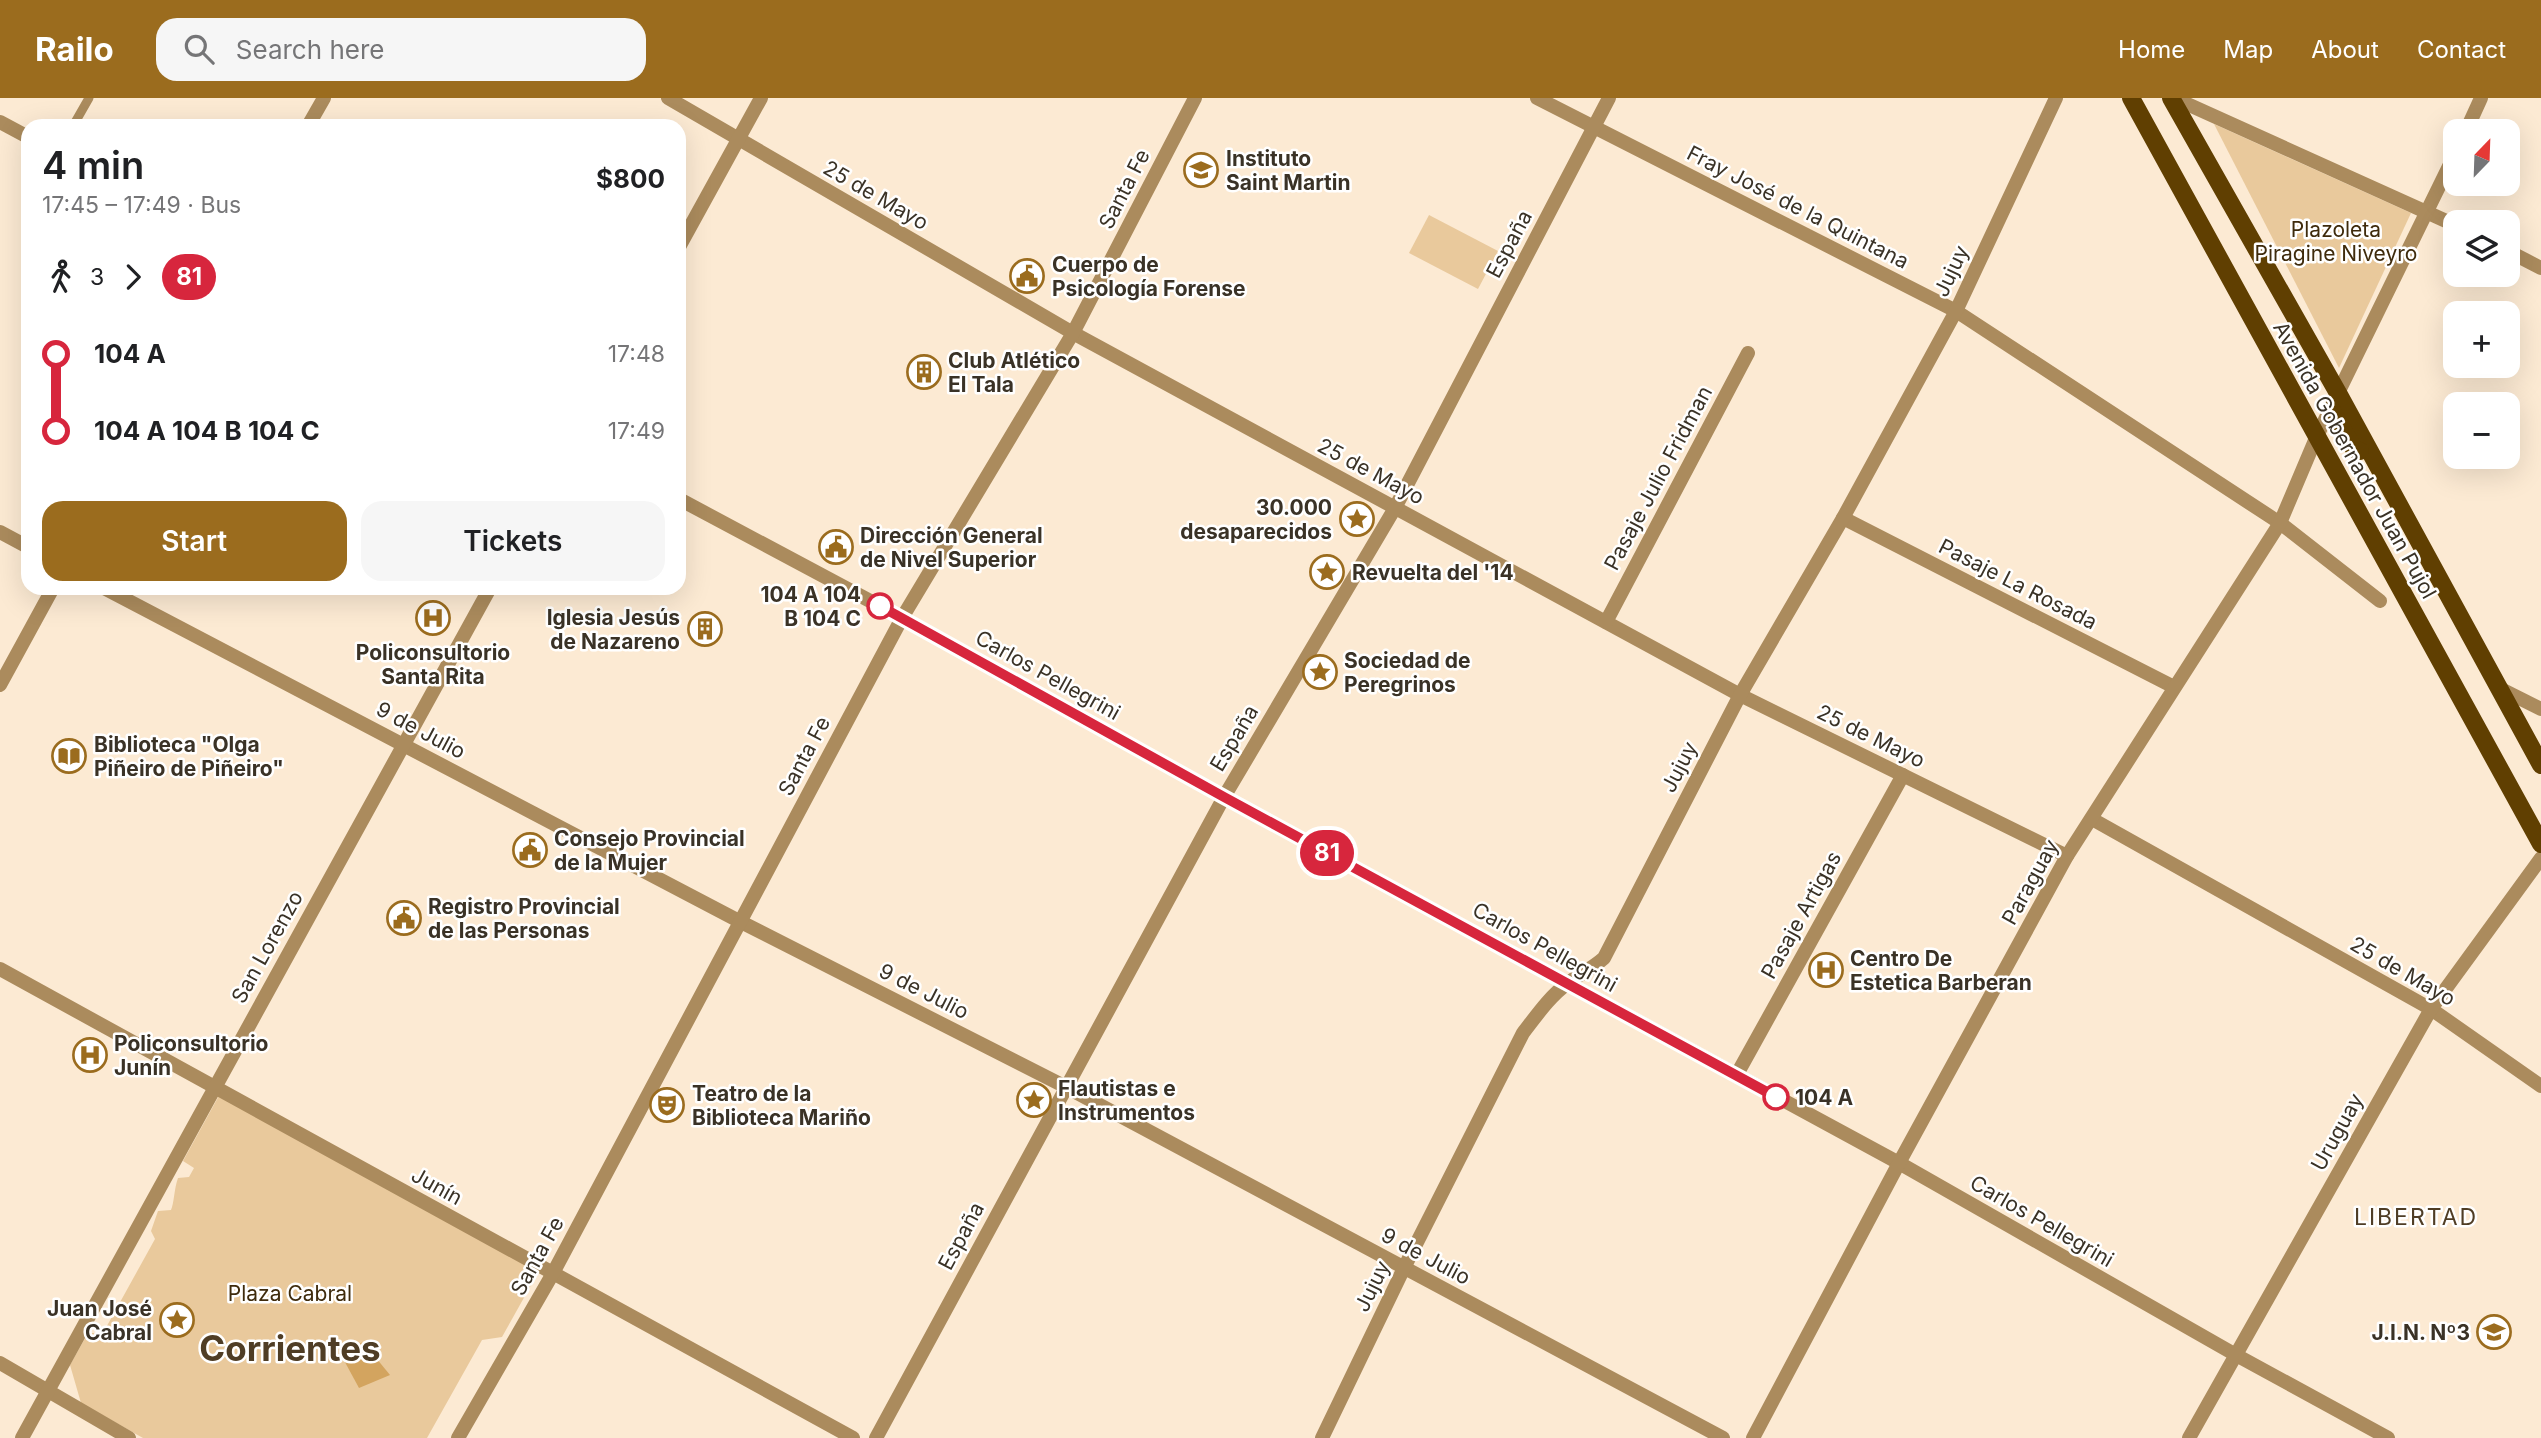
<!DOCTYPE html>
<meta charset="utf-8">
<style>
body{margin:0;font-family:Inter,sans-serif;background:#f6f6f6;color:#202124;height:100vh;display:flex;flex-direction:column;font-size:26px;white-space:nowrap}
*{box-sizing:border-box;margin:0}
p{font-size:23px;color:#757577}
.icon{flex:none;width:38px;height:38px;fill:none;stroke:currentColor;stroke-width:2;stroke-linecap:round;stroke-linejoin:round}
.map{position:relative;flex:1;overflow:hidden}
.details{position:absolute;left:21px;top:21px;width:665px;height:476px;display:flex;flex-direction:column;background:#fff;border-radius:21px;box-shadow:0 7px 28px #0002}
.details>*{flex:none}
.badge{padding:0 14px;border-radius:23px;font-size:24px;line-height:46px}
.needle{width:46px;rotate:23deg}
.fabs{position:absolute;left:2443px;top:21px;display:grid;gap:14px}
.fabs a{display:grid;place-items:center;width:77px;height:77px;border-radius:14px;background:#fff;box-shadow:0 7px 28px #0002;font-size:35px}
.map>.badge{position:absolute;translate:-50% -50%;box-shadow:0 0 0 4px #fff}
.legs{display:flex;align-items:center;gap:10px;height:77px;padding:0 21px;font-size:23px}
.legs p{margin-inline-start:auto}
.overview{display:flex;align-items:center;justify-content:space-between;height:119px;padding:0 21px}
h1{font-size:38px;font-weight:600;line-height:52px}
.button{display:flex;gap:14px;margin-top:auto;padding:14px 21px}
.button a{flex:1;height:80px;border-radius:21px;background:#9b6c1e;color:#fff;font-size:28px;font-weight:600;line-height:80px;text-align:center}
.button a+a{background:#f6f6f6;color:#202124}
ul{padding:0 21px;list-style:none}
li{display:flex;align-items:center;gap:24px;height:77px;font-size:26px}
li i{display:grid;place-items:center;width:10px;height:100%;margin:0 9px;background:currentColor}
li i::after{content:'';width:18px;height:18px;margin:-9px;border:5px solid;border-radius:50%;background:#fff}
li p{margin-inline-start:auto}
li:first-child i{background:linear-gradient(#0000 50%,currentColor 0)}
li:last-child i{background:linear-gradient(currentColor 50%,#0000 0)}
header{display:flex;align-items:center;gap:42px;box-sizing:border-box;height:98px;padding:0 35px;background:#9b6c1e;color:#fff}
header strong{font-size:33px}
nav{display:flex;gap:38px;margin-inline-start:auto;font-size:24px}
.search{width:490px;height:63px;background:#f6f6f6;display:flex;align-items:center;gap:18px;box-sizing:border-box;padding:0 24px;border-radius:21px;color:#757577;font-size:26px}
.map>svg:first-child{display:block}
.green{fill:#e9c99c}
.water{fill:#d3a45f}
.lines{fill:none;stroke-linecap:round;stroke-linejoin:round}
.lane{stroke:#ab8b5d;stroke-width:9}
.street{stroke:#ab8b5d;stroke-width:14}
.primary{stroke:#603f01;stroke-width:18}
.line-1-casing{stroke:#fff;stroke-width:16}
.line-1{stroke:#d7263d;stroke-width:10}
.stop-1-dot{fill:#fff;stroke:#d7263d;stroke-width:3.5}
.labels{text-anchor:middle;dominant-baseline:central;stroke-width:5;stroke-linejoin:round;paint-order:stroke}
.poi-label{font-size:21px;font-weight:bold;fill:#3a3226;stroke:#fff;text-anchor:start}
.street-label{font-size:21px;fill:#3a3226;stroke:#fff}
.park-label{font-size:21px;fill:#3f2b0c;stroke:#fff}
.stop-label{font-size:21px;font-weight:bold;fill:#3a3226;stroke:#fff;text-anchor:end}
.neighbourhood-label{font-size:23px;letter-spacing:2px;fill:#4f3d25;stroke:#fff}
.town-label{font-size:35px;font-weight:bold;fill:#4f3d25;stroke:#fff}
</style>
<header>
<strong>Railo</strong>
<div class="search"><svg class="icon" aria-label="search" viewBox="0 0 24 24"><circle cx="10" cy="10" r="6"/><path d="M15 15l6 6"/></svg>Search here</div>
<nav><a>Home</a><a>Map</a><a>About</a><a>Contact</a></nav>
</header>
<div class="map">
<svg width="2541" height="1340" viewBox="0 0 2541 1340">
<rect width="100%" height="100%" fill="#fcead3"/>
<!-- green -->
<g class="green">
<path d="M2214,26L2411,115L2339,270Z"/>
<path d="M1429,117L1498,153L1478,191L1409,155Z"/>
<path d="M221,994L540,1171L502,1239L482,1242L427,1340H143L81,1305L70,1267L88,1235H103L155,1141L151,1133L158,1113L171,1112C174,1106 174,1091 178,1080L189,1079L194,1070L183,1063Z"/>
</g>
<!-- water -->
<path class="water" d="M363,1244L390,1277L359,1290L340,1255Z"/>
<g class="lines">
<!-- lane -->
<path class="lane" d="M73,28L89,0"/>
<!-- street -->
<g class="street">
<path d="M668,0L1073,235L1740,597L2067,758"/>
<path d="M1537,0L1956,213L2280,425L2380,503"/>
<path d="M2174,0L2455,127"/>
<path d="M0,24L28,39"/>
<path d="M308,28L324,0"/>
<path d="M2466,33L2481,0"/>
<path d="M679,149L761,0"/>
<path d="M2508,153L2541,170"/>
<path d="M679,401L902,520L1224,699L1899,1065L2236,1257L2388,1340"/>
<path d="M1843,420L2174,589"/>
<path d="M0,434L28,449"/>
<path d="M104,490L739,823L1066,989L1723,1340"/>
<path d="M1606,524L1748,255"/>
<path d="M0,587L53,490"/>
<path d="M2501,591L2541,611"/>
<path d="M2092,721L2431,911L2541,988"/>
<path d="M0,871C284,1029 568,1186 853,1340"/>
<path d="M1736,978L1903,677"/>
<path d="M0,1265L129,1340"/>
<path d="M22,1340L490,490"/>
<path d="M458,1340L552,1177L902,520L1073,235L1195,0"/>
<path d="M876,1340L1224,699L1395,410L1609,0"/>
<path d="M1322,1340L1404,1170L1523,935C1537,917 1550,898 1568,885C1580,876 1593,870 1604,860L1740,597L1843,420L1956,213L2056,0"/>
<path d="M1753,1340L1899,1065L2067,758L2280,425L2316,340L2455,56"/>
<path d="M2189,1340L2431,911L2541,760"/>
</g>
<!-- primary -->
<g class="primary">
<path d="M2131,0L2541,746"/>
<path d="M2171,0L2338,295L2541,667"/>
<path d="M2331,311L2354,351L2360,353"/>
</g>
</g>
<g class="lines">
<!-- line-1 casing -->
<g class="line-1-casing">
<path id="line-1" d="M880,508L1224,699L1776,999"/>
</g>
<!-- line-1 -->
<use href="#line-1" class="line-1"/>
</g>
<!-- icons -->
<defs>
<g id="school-ring" transform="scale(1.75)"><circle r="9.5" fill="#fff" stroke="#9b6c1e" stroke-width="1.5"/><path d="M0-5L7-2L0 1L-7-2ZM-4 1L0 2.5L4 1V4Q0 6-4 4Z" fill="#9b6c1e"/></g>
<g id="civic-ring" transform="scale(1.75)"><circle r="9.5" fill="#fff" stroke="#9b6c1e" stroke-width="1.5"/><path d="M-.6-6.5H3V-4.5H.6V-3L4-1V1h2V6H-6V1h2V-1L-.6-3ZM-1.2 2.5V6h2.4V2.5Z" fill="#9b6c1e"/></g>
<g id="building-ring" transform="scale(1.75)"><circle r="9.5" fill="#fff" stroke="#9b6c1e" stroke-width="1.5"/><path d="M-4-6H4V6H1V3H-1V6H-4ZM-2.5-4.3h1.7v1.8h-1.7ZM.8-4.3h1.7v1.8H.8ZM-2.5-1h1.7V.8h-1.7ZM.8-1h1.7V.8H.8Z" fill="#9b6c1e"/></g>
<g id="sight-ring" transform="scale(1.75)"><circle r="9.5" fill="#fff" stroke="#9b6c1e" stroke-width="1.5"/><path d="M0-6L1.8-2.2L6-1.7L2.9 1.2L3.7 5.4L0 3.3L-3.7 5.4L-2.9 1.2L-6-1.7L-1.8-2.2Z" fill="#9b6c1e"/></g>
<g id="hospital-ring" transform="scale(1.75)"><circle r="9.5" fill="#fff" stroke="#9b6c1e" stroke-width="1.5"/><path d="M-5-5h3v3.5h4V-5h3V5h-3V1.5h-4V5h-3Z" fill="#9b6c1e"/></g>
<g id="library-ring" transform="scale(1.75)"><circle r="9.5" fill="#fff" stroke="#9b6c1e" stroke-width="1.5"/><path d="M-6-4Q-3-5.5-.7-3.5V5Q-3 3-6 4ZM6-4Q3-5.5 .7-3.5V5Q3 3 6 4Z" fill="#9b6c1e"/></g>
<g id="theatre-ring" transform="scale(1.75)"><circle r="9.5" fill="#fff" stroke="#9b6c1e" stroke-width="1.5"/><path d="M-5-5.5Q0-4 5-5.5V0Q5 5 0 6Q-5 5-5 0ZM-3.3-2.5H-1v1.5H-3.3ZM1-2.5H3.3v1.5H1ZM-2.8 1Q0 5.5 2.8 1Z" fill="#9b6c1e"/></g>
</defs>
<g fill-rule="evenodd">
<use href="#school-ring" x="1201" y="72"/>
<use href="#civic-ring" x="1027" y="178"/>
<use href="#building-ring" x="924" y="274"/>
<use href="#sight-ring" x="1357" y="421"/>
<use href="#civic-ring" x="836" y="449"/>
<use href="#sight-ring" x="1327" y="474"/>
<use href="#hospital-ring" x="433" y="520"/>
<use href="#building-ring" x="705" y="531"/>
<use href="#sight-ring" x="1320" y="574"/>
<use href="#library-ring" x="69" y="658"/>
<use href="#civic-ring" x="530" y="752"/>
<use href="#civic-ring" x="404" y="820"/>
<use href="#hospital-ring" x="1826" y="872"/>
<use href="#hospital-ring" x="90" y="957"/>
<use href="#sight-ring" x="1034" y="1002"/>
<use href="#theatre-ring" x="667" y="1007"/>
<use href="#sight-ring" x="177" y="1222"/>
<use href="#school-ring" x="2494" y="1234"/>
</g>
<!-- markers -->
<g class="stop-1-dot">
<circle cx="880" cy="508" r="12"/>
<circle cx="1776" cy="999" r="12"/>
</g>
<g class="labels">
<!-- poi labels -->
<g class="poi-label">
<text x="1226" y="60">Instituto<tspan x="1226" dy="24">Saint Martin</tspan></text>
<text x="1052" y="166">Cuerpo de<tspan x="1052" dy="24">Psicología Forense</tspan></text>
<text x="948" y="262">Club Atlético<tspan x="948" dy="24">El Tala</tspan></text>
<text x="1332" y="409" text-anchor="end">30.000<tspan x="1332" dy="24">desaparecidos</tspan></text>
<text x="860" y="437">Dirección General<tspan x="860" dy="24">de Nivel Superior</tspan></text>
<text x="1352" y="474">Revuelta del '14</text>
<text x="680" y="519" text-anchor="end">Iglesia Jesús<tspan x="680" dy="24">de Nazareno</tspan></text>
<text x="433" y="554" text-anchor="middle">Policonsultorio<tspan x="433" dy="24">Santa Rita</tspan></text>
<text x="1344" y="562">Sociedad de<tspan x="1344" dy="24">Peregrinos</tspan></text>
<text x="94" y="646">Biblioteca "Olga<tspan x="94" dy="24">Piñeiro de Piñeiro"</tspan></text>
<text x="554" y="740">Consejo Provincial<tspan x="554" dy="24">de la Mujer</tspan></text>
<text x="428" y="808">Registro Provincial<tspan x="428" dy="24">de las Personas</tspan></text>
<text x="1850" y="860">Centro De<tspan x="1850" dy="24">Estetica Barberan</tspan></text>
<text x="114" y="945">Policonsultorio<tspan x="114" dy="24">Junín</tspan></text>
<text x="1058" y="990">Flautistas e<tspan x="1058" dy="24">Instrumentos</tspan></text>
<text x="692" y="995">Teatro de la<tspan x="692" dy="24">Biblioteca Mariño</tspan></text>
<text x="152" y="1210" text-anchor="end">Juan José<tspan x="152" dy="24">Cabral</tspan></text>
<text x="2470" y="1234" text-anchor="end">J.I.N. Nº3</text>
</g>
<!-- street labels -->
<g class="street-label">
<text transform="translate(1124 91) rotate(-63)">Santa Fe</text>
<text transform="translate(876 97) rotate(30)">25 de Mayo</text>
<text transform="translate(1798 109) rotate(27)">Fray José de la Quintana</text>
<text transform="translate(1509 146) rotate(-62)">España</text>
<text transform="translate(1951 173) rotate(-65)">Jujuy</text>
<text transform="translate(2355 362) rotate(61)">Avenida Gobernador Juan Pujol</text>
<text transform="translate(1371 373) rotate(28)">25 de Mayo</text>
<text transform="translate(1658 380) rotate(-62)">Pasaje Julio Fridman</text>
<text transform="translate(2018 486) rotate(27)">Pasaje La Rosada</text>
<text transform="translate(1048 577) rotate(29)">Carlos Pellegrini</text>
<text transform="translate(421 632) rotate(28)">9 de Julio</text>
<text transform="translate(1871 638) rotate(26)">25 de Mayo</text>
<text transform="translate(1234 640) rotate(-59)">España</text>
<text transform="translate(804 658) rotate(-62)">Santa Fe</text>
<text transform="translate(1679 669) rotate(-63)">Jujuy</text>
<text transform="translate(2030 784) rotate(-61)">Paraguay</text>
<text transform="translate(1801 817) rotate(-61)">Pasaje Artigas</text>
<text transform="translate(267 849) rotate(-61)">San Lorenzo</text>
<text transform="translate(1545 849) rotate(29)">Carlos Pellegrini</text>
<text transform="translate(2403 873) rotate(30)">25 de Mayo</text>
<text transform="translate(924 893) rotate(27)">9 de Julio</text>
<text transform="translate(2337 1034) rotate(-61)">Uruguay</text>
<text transform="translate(437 1088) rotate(29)">Junín</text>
<text transform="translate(2042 1123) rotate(30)">Carlos Pellegrini</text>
<text transform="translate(961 1138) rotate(-62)">España</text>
<text transform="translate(537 1158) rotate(-61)">Santa Fe</text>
<text transform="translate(1426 1158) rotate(28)">9 de Julio</text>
<text transform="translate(1372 1188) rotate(-64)">Jujuy</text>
</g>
<!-- park labels -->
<g class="park-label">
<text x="2336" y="131">Plazoleta<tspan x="2336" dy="24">Piragine Niveyro</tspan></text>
<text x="290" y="1195">Plaza Cabral</text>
</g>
<!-- stop labels -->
<g class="stop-label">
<text x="861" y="496">104 A 104<tspan x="861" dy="24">B 104 C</tspan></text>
<text x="1795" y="999" text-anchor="start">104 A</text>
</g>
<!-- neighbourhood labels -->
<g class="neighbourhood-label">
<text x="2416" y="1119">LIBERTAD</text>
</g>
<!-- town labels -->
<g class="town-label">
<text x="290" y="1250">Corrientes</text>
</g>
</g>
</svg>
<div class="fabs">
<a><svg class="needle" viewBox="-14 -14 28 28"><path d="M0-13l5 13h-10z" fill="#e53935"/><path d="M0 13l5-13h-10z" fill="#757577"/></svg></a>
<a><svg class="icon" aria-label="layers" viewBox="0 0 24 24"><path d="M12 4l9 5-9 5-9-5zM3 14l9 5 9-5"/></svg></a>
<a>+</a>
<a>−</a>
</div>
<b class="badge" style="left:1327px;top:755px;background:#d7263d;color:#fff">81</b>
<section class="details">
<div class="overview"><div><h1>4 min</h1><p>17:45 – 17:49 · Bus</p></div><b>$800</b></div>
<div class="legs"><svg class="icon" aria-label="walk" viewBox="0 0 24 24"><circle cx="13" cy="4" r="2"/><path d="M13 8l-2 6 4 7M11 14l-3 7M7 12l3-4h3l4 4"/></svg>3<svg class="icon" aria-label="forward" viewBox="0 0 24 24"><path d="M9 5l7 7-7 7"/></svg><b class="badge" style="background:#d7263d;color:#fff">81</b></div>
<ul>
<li><i style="color:#d7263d"></i><b>104 A</b><p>17:48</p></li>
<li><i style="color:#d7263d"></i><b>104 A 104 B 104 C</b><p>17:49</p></li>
</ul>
<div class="button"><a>Start</a><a>Tickets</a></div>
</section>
</div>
